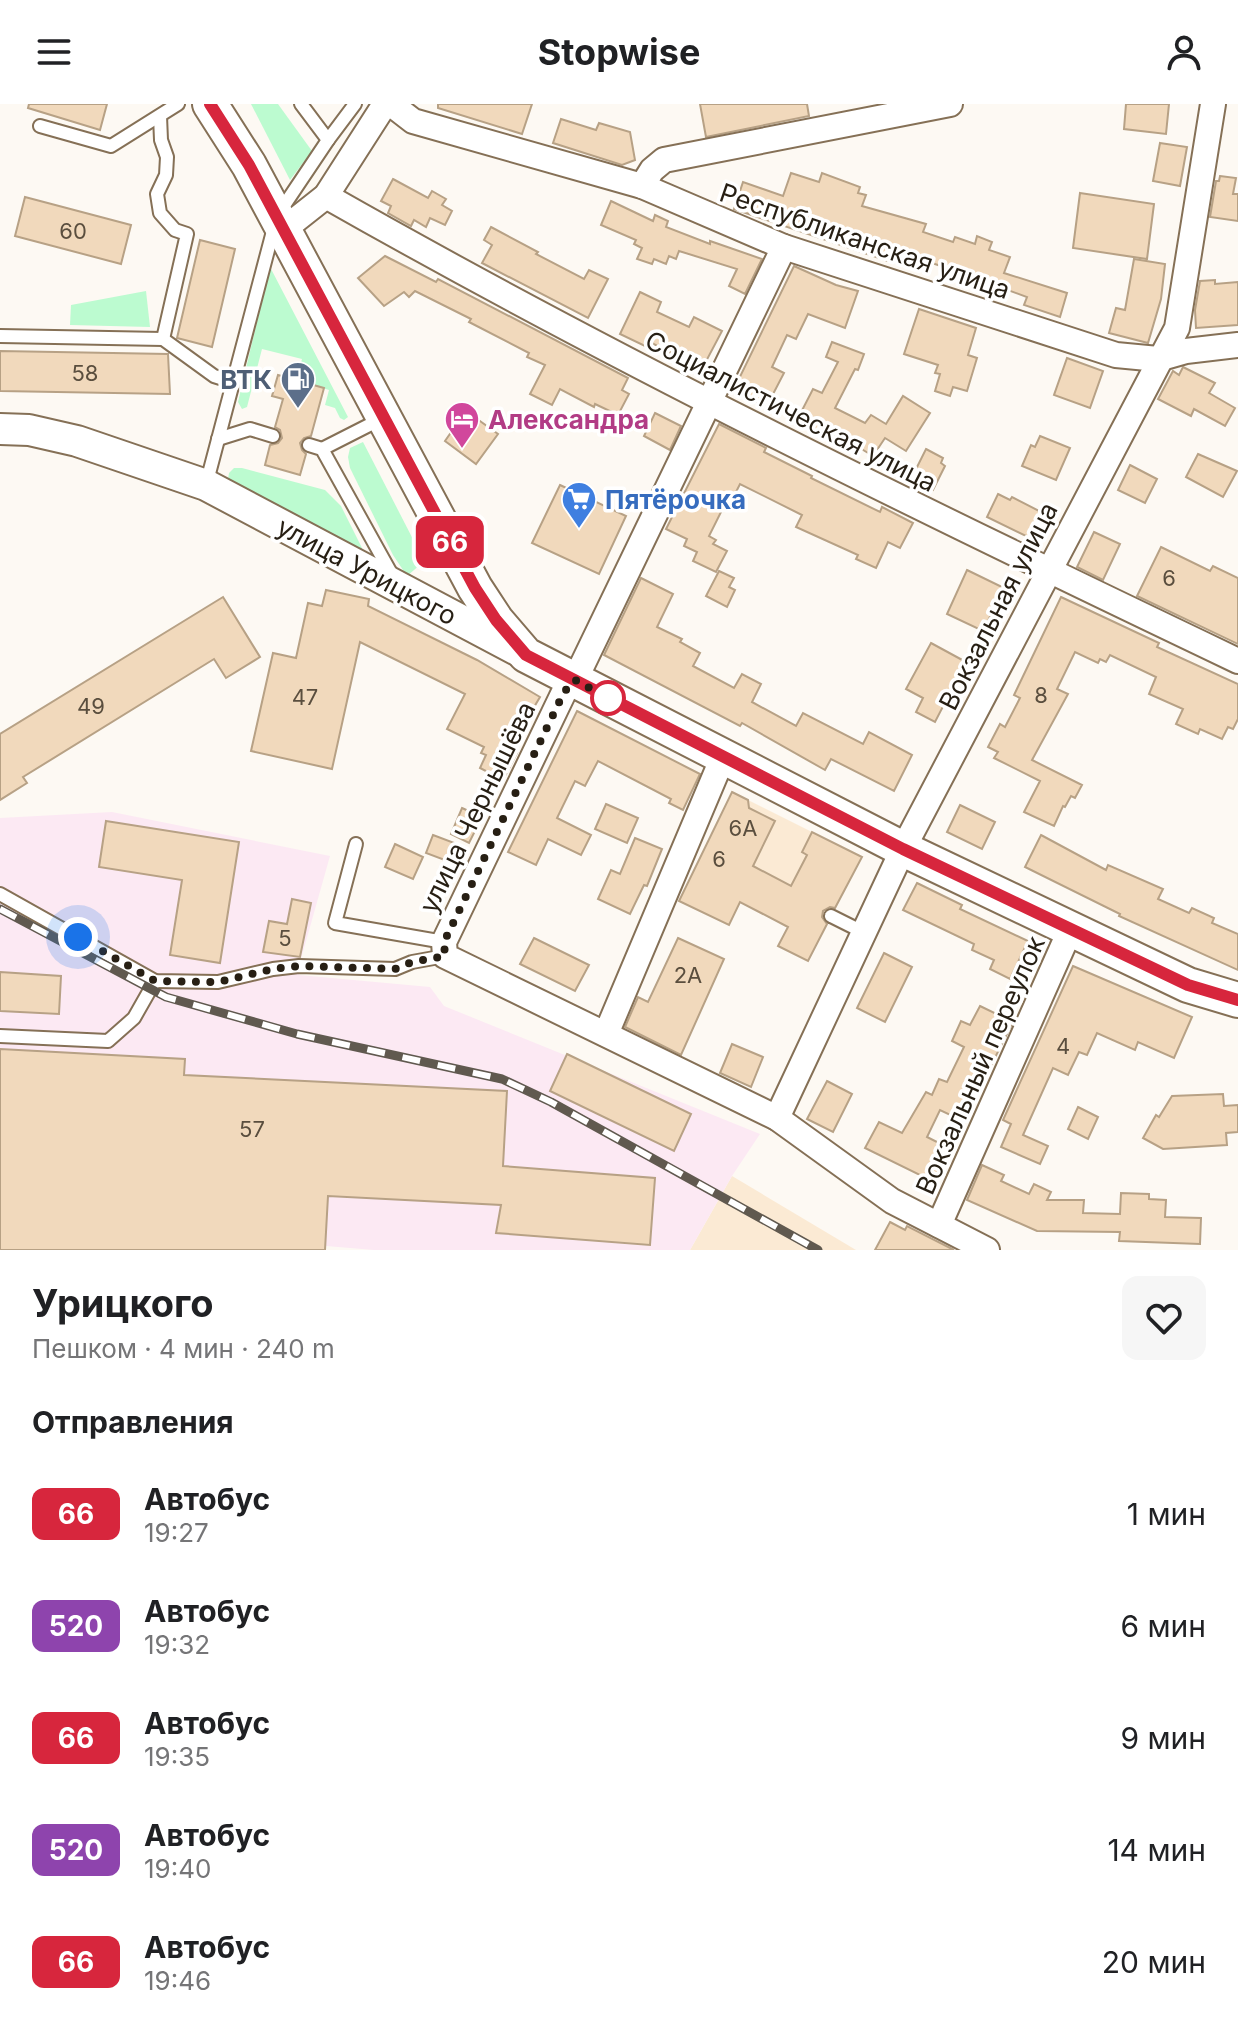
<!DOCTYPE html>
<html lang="ru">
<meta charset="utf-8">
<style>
body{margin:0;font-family:Inter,sans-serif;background:#f6f6f6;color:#202124;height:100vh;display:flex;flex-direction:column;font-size:30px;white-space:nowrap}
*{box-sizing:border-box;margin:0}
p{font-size:26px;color:#757577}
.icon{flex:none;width:44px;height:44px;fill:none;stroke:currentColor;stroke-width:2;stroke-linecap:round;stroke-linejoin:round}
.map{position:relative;height:1146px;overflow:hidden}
.drawer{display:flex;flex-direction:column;background:#fff;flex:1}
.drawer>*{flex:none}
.badge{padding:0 16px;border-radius:12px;font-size:28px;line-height:52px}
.you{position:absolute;width:40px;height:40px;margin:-20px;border:6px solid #fff;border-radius:50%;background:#1a73e8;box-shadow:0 0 0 12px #1a73e833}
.map>.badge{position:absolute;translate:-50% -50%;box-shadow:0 0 0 4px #fff}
h2{padding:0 32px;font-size:30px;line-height:72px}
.round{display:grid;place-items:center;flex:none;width:84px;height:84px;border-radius:16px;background:#f6f6f6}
.summary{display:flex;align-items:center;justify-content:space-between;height:136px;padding:0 32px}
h1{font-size:38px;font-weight:700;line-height:60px}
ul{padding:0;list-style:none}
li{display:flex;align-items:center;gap:24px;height:112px;padding:0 32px}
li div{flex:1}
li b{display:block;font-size:30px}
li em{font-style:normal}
li .badge{min-width:88px;font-weight:700;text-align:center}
header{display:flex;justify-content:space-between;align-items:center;height:104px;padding:0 32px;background:#fff;font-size:36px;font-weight:700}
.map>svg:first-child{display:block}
.built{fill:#fbead4}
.industrial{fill:#fce9f3}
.green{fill:#bcfbd0}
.building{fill:#f1d9bc;stroke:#b7a185;stroke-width:2}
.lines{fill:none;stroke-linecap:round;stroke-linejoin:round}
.service-casing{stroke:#857056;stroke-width:16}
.minor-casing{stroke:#857056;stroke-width:28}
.tertiary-casing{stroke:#857056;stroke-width:34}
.secondary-casing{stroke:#857056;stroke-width:38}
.service{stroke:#fff;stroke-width:12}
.minor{stroke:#fff;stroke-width:24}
.tertiary{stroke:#fff;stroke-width:30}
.secondary{stroke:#fff;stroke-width:34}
.rail-casing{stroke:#60594f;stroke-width:9}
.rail{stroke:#fff;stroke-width:6;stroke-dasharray:18;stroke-linecap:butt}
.line-casing{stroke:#fff;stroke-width:18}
.line{stroke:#d7263d;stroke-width:12}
.walk{stroke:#271f14;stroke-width:8;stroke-dasharray:0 14.4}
.stop-dot{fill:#fff;stroke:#d7263d;stroke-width:4}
.labels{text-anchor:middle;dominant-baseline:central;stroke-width:7;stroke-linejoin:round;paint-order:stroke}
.number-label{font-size:22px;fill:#5a4e3e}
.street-label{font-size:26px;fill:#271f14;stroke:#fff}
.service-label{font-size:26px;font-weight:bold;fill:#4e5e75;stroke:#fff;text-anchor:end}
.hotel-label{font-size:26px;font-weight:bold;fill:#b23c85;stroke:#fff;text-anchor:start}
.shop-label{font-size:26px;font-weight:bold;fill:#366cbe;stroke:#fff;text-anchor:start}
</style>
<header><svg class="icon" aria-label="menu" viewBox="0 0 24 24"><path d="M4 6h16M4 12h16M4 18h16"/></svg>Stopwise<svg class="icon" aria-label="person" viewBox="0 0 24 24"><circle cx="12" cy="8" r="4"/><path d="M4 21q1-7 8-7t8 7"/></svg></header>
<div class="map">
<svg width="1238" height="1146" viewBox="0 0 1238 1146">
<rect width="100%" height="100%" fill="#fdf9f3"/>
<!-- built -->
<g class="built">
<path d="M732,688L862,753L818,838L736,795L711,732Z"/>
<path d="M732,1072L856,1146H690Z"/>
</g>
<!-- industrial -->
<path class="industrial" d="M112,708L330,752L299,862V871L430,883L444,902L760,1030L732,1072L690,1146H374L326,1142L325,1146H0V714Z"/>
<!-- green -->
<g class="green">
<path d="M251,0H278L312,47L290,76Z"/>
<path d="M270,163L348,313L344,316L340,314L335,304L325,301L329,286L296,276L302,255L262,245L247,303L242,305L238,298Z"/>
<path d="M146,187L150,223L70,221L71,201Z"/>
<path d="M363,338L417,443L421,460L407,472L393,451L350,364L348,353L350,344Z"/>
<path d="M234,364H242L325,386L341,402L363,446L359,448L228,376L229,369Z"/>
</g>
<!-- building -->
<g class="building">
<path d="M29,0H107L100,26L28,4Z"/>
<path d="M438,0H532L522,30L438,4Z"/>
<path d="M700,0H807L809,12L706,33Z"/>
<path d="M1126,0H1169L1166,30L1124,25Z"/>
<path d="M561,15L596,26L599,19L630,28L635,56L622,61L553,39Z"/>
<path d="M1160,39L1187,43L1180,82L1153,77Z"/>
<path d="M791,69L819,78L822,69L860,83L858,89L866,91L862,102L926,120L923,128L953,138L955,133L975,140L977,132L992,138L989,146L1010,153L1004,169L1067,189L1060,213L1024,201L1027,193L944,163L892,146L888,157L734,105L743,78L783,92Z"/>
<path d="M1220,72L1236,74L1233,90H1238V117L1210,113L1216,77H1219Z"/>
<path d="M393,75L428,94L432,87L446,95L442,101L452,107L445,121L430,114L426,123L414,116L411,122L388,109L391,102L381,97Z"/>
<path d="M1080,89L1154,100L1147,155L1073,144Z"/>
<path d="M25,93L131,121L121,160L15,132Z"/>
<path d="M611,97L653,117L655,111L668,117L666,123L710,140V137L762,155L745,190L729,182L737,165L679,147L676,155L669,152L666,160L654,155L652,160L637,155L642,144L634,140L636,136L601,121Z"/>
<path d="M491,123L538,148L536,150L584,175L589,166L608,175L588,214L482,159L492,141L484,136Z"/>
<path d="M200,136L235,145L212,243L177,234Z"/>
<path d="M385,152L436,178L438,175L628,274L622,286L629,290L618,311L595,300L594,303L560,285L552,301L530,290L545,261L527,253L529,249L469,218L471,215L415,187L409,193L404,188L384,202L358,174Z"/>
<path d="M1134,155L1165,160L1161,195L1148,239L1109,229L1116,204L1125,206Z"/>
<path d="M794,162L836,181L858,187L845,224L808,210L796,235L787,231L772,263L784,269L771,294L766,292L762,301L733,287Z"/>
<path d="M1215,176V180L1238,178V221L1196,224L1195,206L1200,177Z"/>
<path d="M640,188L661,198L657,208L689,223L694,213L722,227L702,265L650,238L647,243L620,230Z"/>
<path d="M919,205L976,224L968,251L977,254L967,287L953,283L950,292L935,287L940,270L935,269L938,261L904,250Z"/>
<path d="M832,238L864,250L858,266L855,265L835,304L865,319L871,311L886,320L903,292L930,309L906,347L885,334L873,352L845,335L843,341L796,318L813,285L822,289L838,258L826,253Z"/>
<path d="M0,247L168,250L170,290L0,287Z"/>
<path d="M1067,254L1103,267L1090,304L1054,291Z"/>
<path d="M1183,263L1215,279L1209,289L1235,304L1225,322L1194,305L1191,312L1158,295L1173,267L1179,271Z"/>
<path d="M278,271L324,284L311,332L304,334L300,339L302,346L306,350L300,371L265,361L270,341L278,339L282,334L280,326L275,323L283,295L272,292Z"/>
<path d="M466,307L498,330L476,360L445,337Z"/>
<path d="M655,309L681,322L670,346L644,332Z"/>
<path d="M719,320L766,344L764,348L812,372L811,374L880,408L882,403L913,419L900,444L888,438L876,464L856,455L858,451L796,423L802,411L740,380L734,392L730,390L709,432L716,436L713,440L727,447L716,468L693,457L697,448L684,442L687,435L666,425Z"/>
<path d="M1040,332L1070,344L1056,376L1022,362L1031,341L1035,343Z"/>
<path d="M926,345L943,354L941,359L945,362L933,386L911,375Z"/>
<path d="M1198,350L1237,367L1223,393L1186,373Z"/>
<path d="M1130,361L1157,375L1145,399L1118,386Z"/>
<path d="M560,381L626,412L599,470L532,439Z"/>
<path d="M998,390L1010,396L1012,393L1043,409L1030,434L987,413Z"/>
<path d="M1094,428L1120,440L1103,476L1077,463Z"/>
<path d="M1161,443L1210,467L1213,462L1238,474V540L1137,492Z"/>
<path d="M967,466L1004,484L983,527L947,510Z"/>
<path d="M719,467L734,474L729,483L735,486L727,503L706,492Z"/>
<path d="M641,474L673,490L657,523L682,535L680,538L700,549L693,562L734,584L742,570L761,580L752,598L796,622L803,609L863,640L869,628L912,651L894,687L831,655L825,666L742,619L740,622L604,551Z"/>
<path d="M326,486L369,495L368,502L477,556L540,593L509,645L517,649L503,676L480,664L486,651L481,649L484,643L447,625L465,590L360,538L332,665L251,647L273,549L296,554L308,499L322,502Z"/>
<path d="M223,493L260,553L226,574L214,555L23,673L27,679L0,696V630Z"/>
<path d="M1061,493L1159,539L1157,543L1238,580V615L1233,625L1228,623L1222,635L1200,625L1198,630L1176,620L1183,605L1149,590L1156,573L1110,551L1106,558L1100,555L1098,559L1075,548L1057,585L1068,590L1032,656L1082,681L1075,694L1071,692L1065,703L1063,702L1054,722L1024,708L1040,677L994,654L998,648L988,643L1000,620L1005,623L1020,594L1014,591Z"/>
<path d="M931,539L966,558L935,618L916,608L923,594L906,585Z"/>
<path d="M577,607L700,670L683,706L669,699L671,695L598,657L585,682L575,677L557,714L591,731L581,751L548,735L536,761L508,748Z"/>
<path d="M732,688L748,696L749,704L775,717L753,762L791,782L807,751L802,748L812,728L862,753L835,804L830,803L823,807L822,813L827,820L808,857L778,842L788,823L740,798L729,821L679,797Z"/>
<path d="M606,700L638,714L627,739L595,725Z"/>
<path d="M960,701L995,718L982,745L947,728Z"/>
<path d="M462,704L482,713L469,739L451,730Z"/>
<path d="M106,717L239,738L220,859L170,851L182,776L99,763Z"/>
<path d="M433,731L457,740L450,758L426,749Z"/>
<path d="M1041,731L1106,766L1108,761L1163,785L1158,795L1189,809L1192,804L1214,814L1212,819L1238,830V866L1119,812L1120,810L1025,763Z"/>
<path d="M635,734L662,745L647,782L644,781L630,810L598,795L611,766L620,770Z"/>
<path d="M395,740L423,753L413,775L385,763Z"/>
<path d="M917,779L962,801L960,805L1028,837L1010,875L990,865L994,856L972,846L974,840L903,806Z"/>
<path d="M292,795L311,799L300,853L263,848L269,817L287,820Z"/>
<path d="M534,834L589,861L575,887L520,860Z"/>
<path d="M678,834L724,855L681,951L625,923L638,893L648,898Z"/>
<path d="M884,849L912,863L885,918L857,904Z"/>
<path d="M1073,862L1192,913L1174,954L1138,938L1135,946L1097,929L1087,951L1079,948L1068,971L1053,964L1023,1031L1048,1042L1040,1060L1001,1043L1011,1020L1003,1016Z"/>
<path d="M0,868L61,872L59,910L0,907Z"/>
<path d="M980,902L1013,918L963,1017L940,1006L927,1033L943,1041L939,1050L946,1053L934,1078L865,1044L879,1018L902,1029L926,988L932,991L939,975L947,978L964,943L952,937L961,917L970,921Z"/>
<path d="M732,940L763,953L751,983L720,969Z"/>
<path d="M0,945L185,955L184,971L507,987L503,1062L655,1074L650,1141L496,1129L501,1101L328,1092L325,1146H0Z"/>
<path d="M567,950L691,1010L674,1047L550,987Z"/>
<path d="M827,977L852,990L833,1028L807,1015Z"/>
<path d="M1223,990L1224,1002L1238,1001V1028L1226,1029L1227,1041L1163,1045L1143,1034L1156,1011L1159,1013L1172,992Z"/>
<path d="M1078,1003L1098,1013L1088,1035L1068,1025Z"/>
<path d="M982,1061L1004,1071L1001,1077L1029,1090L1034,1080L1051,1088L1047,1096H1084L1083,1109L1120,1110L1121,1089L1149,1090V1095L1166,1096L1165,1113L1201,1114L1200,1140L1119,1137L1120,1128L1037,1127L967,1096Z"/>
<path d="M890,1118L905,1126L907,1122L954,1146H875Z"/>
</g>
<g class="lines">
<!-- service casing -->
<g class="service-casing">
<g id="service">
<path d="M160,12L161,36L167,53L166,71L157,90L160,109L175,126L187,130L163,235"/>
<path d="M40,22L111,42L178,0"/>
<path d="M328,36L355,0"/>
<path d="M0,232L163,235L214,272L233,278"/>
<path d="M218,335L250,325L273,332"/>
<path d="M309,341L322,345L392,471"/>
<path d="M322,345L383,314"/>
<path d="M206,381L277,112L328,36L301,0"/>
<path d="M356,740L335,819L444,838"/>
<path d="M0,790L155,877L218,878L273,865L299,862L395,865L412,858L445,852"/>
<path d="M831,812L865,829"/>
<path d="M0,932L108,937L134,914L155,877"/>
</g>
</g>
<!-- minor casing -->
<g class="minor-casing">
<g id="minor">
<path d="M391,0L413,17L642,82L784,143L1116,251L1158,255L1186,247L1238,241"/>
<path d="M642,82L652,66L664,56L950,0"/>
<path d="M326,92C623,261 930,410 1238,557"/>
<path d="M283,126L326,92L385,0"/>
<path d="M784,143L575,576L564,588L444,838L445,852L777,1014L892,1097L987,1146"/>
<path d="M606,930L723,653"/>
<path d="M777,1014L903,745L1177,224L1213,0"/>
<path d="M939,1121L1071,824"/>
</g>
</g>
<!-- tertiary casing -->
<g class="tertiary-casing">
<path id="tertiary" d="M0,325L29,326L77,337L206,381L521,548"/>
</g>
<!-- secondary casing -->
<g class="secondary-casing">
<path id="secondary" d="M210,0L249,61L475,484L496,516L526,551L903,745L1188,881L1238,896"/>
</g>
<!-- service -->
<use href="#service" class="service"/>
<!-- minor -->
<use href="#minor" class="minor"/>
<!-- tertiary -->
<use href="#tertiary" class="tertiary"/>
<!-- secondary -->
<use href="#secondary" class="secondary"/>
<!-- rail casing -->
<g class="rail-casing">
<path id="rail" d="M0,805L166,893L297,930L502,975L551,998L818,1146"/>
</g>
<!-- rail -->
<use href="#rail" class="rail"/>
</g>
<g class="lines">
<!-- line casing -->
<g class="line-casing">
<path id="line" d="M210,0L249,61L475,484L496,516L526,551L903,745L1188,881L1238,896"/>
</g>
<!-- line -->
<use href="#line" class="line"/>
<!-- walk -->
<path class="walk" d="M78,833L155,877L218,878L273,865L299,862L395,865L412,858L445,852L444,838L564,588L575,576L608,594"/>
</g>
<!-- icons -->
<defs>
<g id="fuel-pin" transform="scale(1.8)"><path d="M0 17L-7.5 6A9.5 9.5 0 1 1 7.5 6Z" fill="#5c6f8a" stroke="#fff"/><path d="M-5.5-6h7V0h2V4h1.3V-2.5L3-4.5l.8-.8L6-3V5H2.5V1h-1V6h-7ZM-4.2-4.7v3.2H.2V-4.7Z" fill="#fff"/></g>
<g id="hotel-pin" transform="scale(1.8)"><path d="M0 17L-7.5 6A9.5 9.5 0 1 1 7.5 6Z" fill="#d1479c" stroke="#fff"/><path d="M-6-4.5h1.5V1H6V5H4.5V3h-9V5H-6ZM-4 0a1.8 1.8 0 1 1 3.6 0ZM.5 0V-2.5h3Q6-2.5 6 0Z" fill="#fff"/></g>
<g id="supermarket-pin" transform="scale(1.8)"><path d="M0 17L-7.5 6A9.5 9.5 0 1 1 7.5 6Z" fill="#3f7fe0" stroke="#fff"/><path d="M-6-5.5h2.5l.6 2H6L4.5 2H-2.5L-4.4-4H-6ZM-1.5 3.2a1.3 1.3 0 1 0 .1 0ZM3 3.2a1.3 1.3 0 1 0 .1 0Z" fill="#fff"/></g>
</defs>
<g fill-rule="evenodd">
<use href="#fuel-pin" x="298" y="275"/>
<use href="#hotel-pin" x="462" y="315"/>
<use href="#supermarket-pin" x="579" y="395"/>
</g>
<!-- markers -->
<circle class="stop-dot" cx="608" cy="594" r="16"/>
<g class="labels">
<!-- number labels -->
<g class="number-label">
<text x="73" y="127">60</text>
<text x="85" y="269">58</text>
<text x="1169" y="474">6</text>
<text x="1041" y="591">8</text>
<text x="305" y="593">47</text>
<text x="91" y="602">49</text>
<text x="743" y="724">6А</text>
<text x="719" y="755">6</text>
<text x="285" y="834">5</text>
<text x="688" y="871">2А</text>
<text x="1063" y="942">4</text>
<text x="252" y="1025">57</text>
</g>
<!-- street labels -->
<g class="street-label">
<text transform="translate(865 137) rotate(19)">Республиканская улица</text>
<text transform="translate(791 307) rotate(27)">Социалистическая улица</text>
<text transform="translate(367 467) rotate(28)">улица Урицкого</text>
<text transform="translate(998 502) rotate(-63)">Вокзальная улица</text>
<text transform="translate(477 703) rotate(-64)">улица Чернышёва</text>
<text transform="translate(980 961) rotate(-66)">Вокзальный переулок</text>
</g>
<!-- service labels -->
<g class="service-label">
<text x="272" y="275">ВТК</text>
</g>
<!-- hotel labels -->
<g class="hotel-label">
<text x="488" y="315">Александра</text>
</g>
<!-- shop labels -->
<g class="shop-label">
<text x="605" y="395">Пятёрочка</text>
</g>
</g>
</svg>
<div class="you" style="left:78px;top:833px"></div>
<b class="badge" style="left:450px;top:438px;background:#d7263d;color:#fff">66</b>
</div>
<section class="drawer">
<div class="summary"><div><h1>Урицкого</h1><p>Пешком · 4 мин · 240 m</p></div><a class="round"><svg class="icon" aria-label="heart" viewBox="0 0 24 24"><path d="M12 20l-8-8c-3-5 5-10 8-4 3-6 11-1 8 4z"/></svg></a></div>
<h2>Отправления</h2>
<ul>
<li><span class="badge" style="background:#d7263d;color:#fff">66</span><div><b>Автобус</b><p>19:27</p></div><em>1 мин</em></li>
<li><span class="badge" style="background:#8e44ad;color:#fff">520</span><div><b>Автобус</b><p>19:32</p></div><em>6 мин</em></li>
<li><span class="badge" style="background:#d7263d;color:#fff">66</span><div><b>Автобус</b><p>19:35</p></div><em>9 мин</em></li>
<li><span class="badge" style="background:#8e44ad;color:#fff">520</span><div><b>Автобус</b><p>19:40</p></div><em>14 мин</em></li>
<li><span class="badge" style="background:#d7263d;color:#fff">66</span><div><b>Автобус</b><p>19:46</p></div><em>20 мин</em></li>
</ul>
</section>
